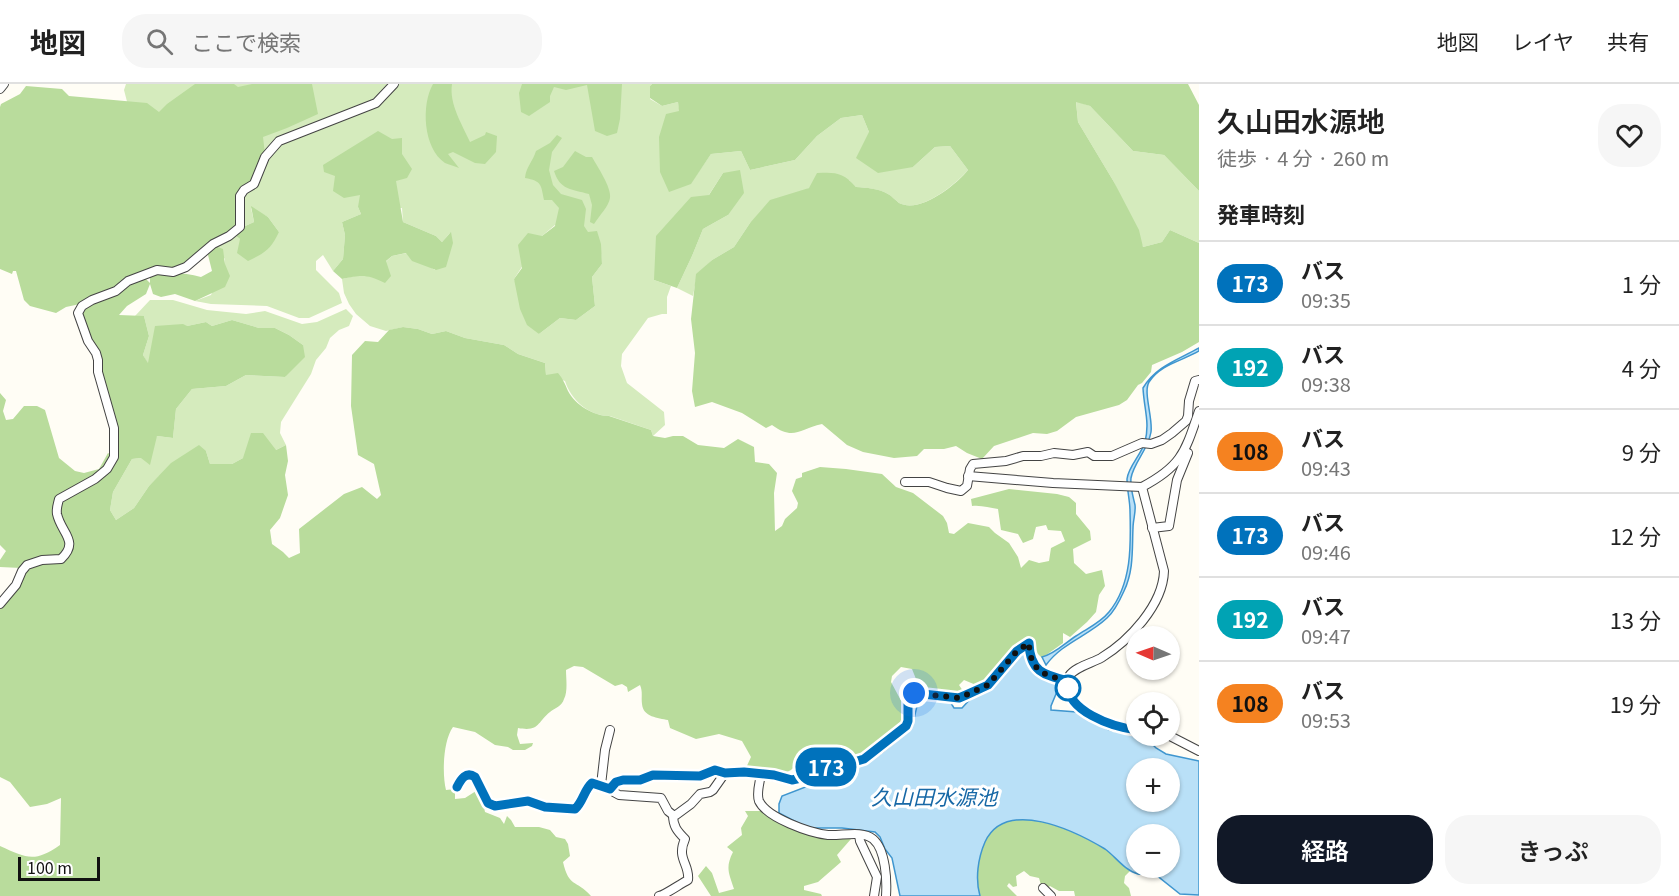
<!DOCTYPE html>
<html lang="ja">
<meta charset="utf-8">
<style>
body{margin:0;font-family:Georgia,"Noto Sans JP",serif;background:#f6f6f6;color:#222;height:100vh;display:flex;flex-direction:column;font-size:22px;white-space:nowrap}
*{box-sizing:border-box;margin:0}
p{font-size:20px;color:#767676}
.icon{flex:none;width:33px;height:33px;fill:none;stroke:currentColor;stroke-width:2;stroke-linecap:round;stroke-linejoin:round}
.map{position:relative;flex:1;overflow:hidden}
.details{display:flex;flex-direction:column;background:#fff;width:480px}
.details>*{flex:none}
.badge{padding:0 12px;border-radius:20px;font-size:21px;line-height:39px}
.needle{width:39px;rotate:272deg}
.controls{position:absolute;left:1126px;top:542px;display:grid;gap:12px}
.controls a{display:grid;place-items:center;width:54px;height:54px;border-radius:50%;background:#fff;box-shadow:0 2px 4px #0004;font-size:30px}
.scale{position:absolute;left:18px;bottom:15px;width:82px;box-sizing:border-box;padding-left:6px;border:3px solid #111;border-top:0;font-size:16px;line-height:21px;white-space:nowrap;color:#111;-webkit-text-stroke:4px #fff;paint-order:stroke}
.you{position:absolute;width:30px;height:30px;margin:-15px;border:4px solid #fff;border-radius:50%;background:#1a73e8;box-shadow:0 0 0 9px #1a73e833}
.map>.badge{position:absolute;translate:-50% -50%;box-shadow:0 0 0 3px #fff}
h2{padding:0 18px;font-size:22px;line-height:54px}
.round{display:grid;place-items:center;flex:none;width:63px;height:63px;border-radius:24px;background:#f6f6f6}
.head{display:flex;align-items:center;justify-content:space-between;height:102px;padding:0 18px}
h1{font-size:28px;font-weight:600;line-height:45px}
.button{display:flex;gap:12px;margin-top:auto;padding:12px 18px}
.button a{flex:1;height:69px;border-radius:24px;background:#111827;color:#fff;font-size:24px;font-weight:600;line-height:69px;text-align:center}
.button a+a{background:#f6f6f6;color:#222}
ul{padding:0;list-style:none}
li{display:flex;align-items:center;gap:18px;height:84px;padding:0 18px;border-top:2px solid #e0e0e0}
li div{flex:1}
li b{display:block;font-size:22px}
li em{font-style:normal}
li .badge{min-width:66px;font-weight:700;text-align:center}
header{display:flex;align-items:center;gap:36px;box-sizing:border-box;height:84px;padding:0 30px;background:#fff;border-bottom:2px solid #e0e0e0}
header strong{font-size:28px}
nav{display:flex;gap:33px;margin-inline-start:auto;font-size:21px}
.search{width:420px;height:54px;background:#f6f6f6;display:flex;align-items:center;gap:15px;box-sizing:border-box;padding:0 21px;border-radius:24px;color:#767676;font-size:22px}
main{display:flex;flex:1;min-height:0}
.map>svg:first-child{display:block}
.green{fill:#d5ebbd;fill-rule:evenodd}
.forest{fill:#b9dc9c}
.water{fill:#b9e0f7;stroke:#3f96cf;stroke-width:1.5;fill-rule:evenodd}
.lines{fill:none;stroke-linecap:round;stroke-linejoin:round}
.minor-casing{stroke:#444;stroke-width:10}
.minor{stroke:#fff;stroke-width:8}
.line-casing{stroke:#fff;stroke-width:14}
.line{stroke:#0072bc;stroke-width:9}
.walk{stroke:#111;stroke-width:6;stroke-dasharray:0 10.8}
.stop-dot{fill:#fff;stroke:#0072bc;stroke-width:3}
.labels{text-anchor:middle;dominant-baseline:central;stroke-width:6;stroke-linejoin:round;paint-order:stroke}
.water-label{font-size:21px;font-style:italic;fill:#1768a6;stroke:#fff}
</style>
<header>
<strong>地図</strong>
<div class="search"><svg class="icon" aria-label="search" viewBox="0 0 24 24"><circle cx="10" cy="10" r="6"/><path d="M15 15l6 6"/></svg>ここで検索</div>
<nav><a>地図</a><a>レイヤ</a><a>共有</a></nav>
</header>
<main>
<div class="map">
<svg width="1199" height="812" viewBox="0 0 1199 812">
<rect width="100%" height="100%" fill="#fffdf5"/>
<!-- green -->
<g class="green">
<path d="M126,0H652L650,2V15L662,22L678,18L691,99L711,70L741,67L750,86L795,76L817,52L841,34L862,31L869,48L913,83L935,63L950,62L968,86C955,101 920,130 899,119C895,116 892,112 888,110C878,104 866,104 856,103L849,96L809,104L750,139L734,163L712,176L697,190L693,212L677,204L692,172L703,145L728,131L723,89L654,196L671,202L667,213V230H662L648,234L622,270L621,282L627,299L664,328L665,341L653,352L651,346L610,332C589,332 571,316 565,297L546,291L545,279L518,270L504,261L465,254L446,247L432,250L418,245L403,243L386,247L370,242L356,230L349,220L344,209L342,195L358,191L370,192L392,172L407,169L435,186L450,149L442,158L436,152L403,138L402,124L358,123L361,130L342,138L345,151L343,175L333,187L323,171L316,177V186L339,209L342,219L309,234H299L267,222L211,220L195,217L211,211L225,180V175L215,162L236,152L240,155L279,148L268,133L251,124L254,138L243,143L131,33L124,6ZM555,141L600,158L602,180L592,193L595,222L576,236L560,234L539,250L514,195L542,152Z"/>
<path d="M1076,17L1090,22L1133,67L1164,71L1199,107V159L1170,146L1162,158L1143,163L1114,98L1078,38Z"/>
<path d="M150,216H173L207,226L246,230L265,227L302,240L317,238L346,225L353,232L349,242L339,246L330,254L326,264L316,276L311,290L281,338L280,349L286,361L276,366L243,374L232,380H210L206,367L159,392L149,402L134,424L116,436L110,426L113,408L132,375L141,374L157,352L173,354L176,325L192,305L226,302L246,291L285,293L303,261L289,251L275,244H259L232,236L212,242L206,238L187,242L148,280L143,271L149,252L144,232H135Z"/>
</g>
<!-- forest -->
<g class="forest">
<path d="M195,0H234L238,3L252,0H312L318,30L287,44L263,53L265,70L252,98L242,104L237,142L184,181L173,185L157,183L80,220L66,223L56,229L30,222L24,216L16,187H13L12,190L0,185V23L1,20L20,10L26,2L62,5L69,12L147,19L159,28L167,20Z"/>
<path d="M433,0H452C449,20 462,40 470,58L485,51L486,48L497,52L496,68L485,80L475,79L453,68L448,70L459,84C455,82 449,81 445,79C423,64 421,21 433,0Z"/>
<path d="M522,0H622L620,35L617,49L607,52L595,47L587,1L566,6L554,3L550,12V18L529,32L521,28L519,9Z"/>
<path d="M652,0H1188L1199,21V107L1164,71L1133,67L1090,22L1076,18L1078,38L1114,98L1139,146L1143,163L1162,158L1170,146L1199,159V258L1182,268L1152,281L1151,288L1142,299L1138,301L1127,316L1119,321L1076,333L1057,347L1047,350L1033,349L994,362L982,375L967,369L956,362L944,365H924L917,372L894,374L863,368L847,361L822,340C799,345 794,357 772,341L766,344L742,329L712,318L695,323L692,307L695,269L691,235L696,190L712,176L734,163L750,139L770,116L809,104L817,89C835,88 843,88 856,103C867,104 878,104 888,110C892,112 895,116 899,119C920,130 956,101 968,86L950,62L935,63L913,83L878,89L856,74L869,48L862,31L841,34L817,52L795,76L750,86L741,67L711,70L691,100L669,108L660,88L659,53L666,30L679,27L678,18L662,22L650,14V2Z"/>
<path d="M378,47L392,55L402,54V70L412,85L407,94L396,97L403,138L436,152L442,158L451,148L453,159L446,183L436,186L412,177L406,169L392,172L386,177L391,192L385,199C366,190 362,191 342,195L333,187L343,175L345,151L342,138L361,130L358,123L360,111L344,114L333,107L335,92L324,88L323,81Z"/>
<path d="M557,51L562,54L552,68L549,86L553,101L561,110L582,116L586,125L584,142L588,148L597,147L601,160L602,180L592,193L595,222L576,236L560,234L539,250L527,241L520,225L514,195L522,184L518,161L528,149L542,152L555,142L559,124L552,116H544C541,101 542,97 525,94C526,83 533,77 536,67L550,59Z"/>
<path d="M575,67L586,73H592C597,82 612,104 610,114C609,122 599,132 594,140L590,138L592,121L589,110C571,105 560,106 554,87L563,83Z"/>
<path d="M740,86L744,109L728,131L703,145L692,172L677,204L654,196L656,152L691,113L709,111L723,89Z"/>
<path d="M251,122L268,133L279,148C271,165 265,169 248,177L237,169L240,155L236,152L243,143L254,138Z"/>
<path d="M215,162L223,165L225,180L230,192L225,203L195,217L175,210L161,213L153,210L150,200L146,210L127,222L119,231L144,232L149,252L143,271L148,279L155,242L183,240L187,242L206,238L212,242L232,236L259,244H275L289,251L303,261L305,273L285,293L246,291L226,302L192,305L176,325L173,354L157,352L150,381L141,374L132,375L113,408L110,426L116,436L134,424L149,402L171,379L199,361L206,367L210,380H232L243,374L251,349H263L276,366L286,361L288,377L285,391L288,411L280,434L270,446L272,460L283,468L289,474L300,469L299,445L344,410L362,403L377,415L381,411L374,380L358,371L351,322L352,271L365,257L378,258L389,246L403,243L418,245L432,250L446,247L465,254L504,261L518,270L545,279L546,291L558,289C563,295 565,300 568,307C575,321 594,332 609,332L651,346L653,352L665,354L673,352H683L698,361L724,364L738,355L754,363L755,378L769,380L777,389L774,409L775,447L782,442L785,435L797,424L798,419L792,407L796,395L802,393V389L820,383L846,385L882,390L896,403L913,409L943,432L947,439L949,449L954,450L968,439L989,443L995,449L1009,459L1018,473L1021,484L1029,476L1039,479L1049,477L1051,464L1065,457L1061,447L1048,446L1046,441L1036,443L1033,455L1023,459L1018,450L1001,446L998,425C989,424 982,421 972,422L971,415L1009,405L1057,410L1069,413L1076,419V430L1090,447L1091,456L1073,465L1074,479L1086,490L1102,486L1105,502L1099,511L1096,528L1087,538L1070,553L1063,549V559L1042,574L1032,564L1029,554L993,591L976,601L964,596L959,601L963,607C950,613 934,609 920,605L912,585L901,583L892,592L891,598L905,624L907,637L879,659L853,675L833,676L825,663L802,675L791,686L783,690L745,686L751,673L742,657L719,650L696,655L670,644L668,636C658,634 643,633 642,620C641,613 643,608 640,601L628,608L627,603L622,600L615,602L583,583L574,582L566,586C566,595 568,607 564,615C562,622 555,624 550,628C537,638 540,648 518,644L517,651L520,660L533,659L532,662L525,666H513L508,663L495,661L475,648L453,643C443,657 442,690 446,706L455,705V715L465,714L476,707L483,719L485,728L500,734L504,740L507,732L511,736L515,743H539L550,746L556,753L565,755L568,760L570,772L563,778C569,804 576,795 591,812H0V762C27,774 34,779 60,761L61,714L47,720L30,723L10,698L0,693V522L28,482L42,477H62L71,464L59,431L60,416L108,385L116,356L99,288L79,229L83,223L143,192L150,199V192C166,187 185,189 201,193L212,187L207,167Z"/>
<path d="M0,309L6,316L3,327L6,336L13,335L24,322H37L45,326L59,374L75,387L84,389L99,385L108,369L113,372L106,384L59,414L56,422L69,457L66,470L21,484L0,483V476L6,467L0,461Z"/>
<path d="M745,727H765L828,754L851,755L837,771L841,778L818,798L804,802V806L821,810L822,812H711L698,792L706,782L712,789L719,809L734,805C729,789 725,784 733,768L727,763L742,751L741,744L748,732Z"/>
<path d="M1001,733L1069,738L1140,787H1130L1125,792L1124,799L1129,804L1131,812H1075L1074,807H1059L1050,802L1047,804L1041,801L1039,794L1030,792L1024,787L1016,792L1017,802L1013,803L1009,799L1007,802L1017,812H977L973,783L980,762Z"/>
</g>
<!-- water -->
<g class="water">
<path d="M1199,264V267C1182,277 1161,280 1149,298C1143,308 1153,334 1151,348C1148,366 1134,378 1131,394C1130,403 1133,412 1135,421C1136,428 1133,436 1133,444C1132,465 1134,486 1124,507C1120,516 1115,527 1107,534C1088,552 1062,559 1046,581L1042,573C1055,570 1065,559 1076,552C1088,544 1100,539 1109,528C1132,500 1131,461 1130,427C1130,417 1127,406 1127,395C1128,383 1141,371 1145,358C1150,338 1144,325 1143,304C1156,282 1178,276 1199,264Z"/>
<path d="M1027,565L1048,595H1052L1061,598L1051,622V626L1077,628L1109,646L1146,654L1156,664L1166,670L1199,677V811L1180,810L1151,787C1147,789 1142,791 1138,790C1125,787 1115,772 1105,765C1075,747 1006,713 985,758C978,774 975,795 980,812H900L892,774L885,765L880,753L875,748L842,744H812L800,740L779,729V720L782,712L865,680L909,647L912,643L918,618L920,617L940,614L949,616L954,624H962L974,611L1018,571ZM1137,684H1170V717H1137ZM1137,750H1170V783H1137Z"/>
</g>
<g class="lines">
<!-- minor casing -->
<g class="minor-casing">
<g id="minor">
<path d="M0,5L4,0"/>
<path d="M968,392L1053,399L1142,403"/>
<path d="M905,398H929L947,404L961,407L967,402L970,385L973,380L1006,377L1023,372H1041L1054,369L1073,371L1088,368L1094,372H1112L1142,359L1151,360L1162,356L1172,349L1186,337L1188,332L1189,317L1195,297L1199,296"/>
<path d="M1152,444L1169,442L1177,396L1188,369"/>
<path d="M0,520L16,501L22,487L27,481L42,476L61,475C80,457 61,449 57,430C56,424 58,420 59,415L95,395L107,385L114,373V344L98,288V276L96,269L88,257L78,229L82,222L92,216L116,207L128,197L157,186L173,188L186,183L213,160L229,152L240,143V112L244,106L254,100L265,73L279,57L376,19L394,0"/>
<path d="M1029,559C1030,587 1044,591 1068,597"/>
<path d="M610,646L605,666L601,701L619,711L661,714L668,727L673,731H676L691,720L700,710L710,708L713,706L725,689C747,685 768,692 790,695C802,697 814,688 825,684C835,679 846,680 856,677C875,672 892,655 906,642L908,637L909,612L914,609L959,614L966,611L989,601L1017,567L1029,559"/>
<path d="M1137,646C1131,645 1124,645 1119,643C1102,638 1055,616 1069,592C1075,583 1092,579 1101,574C1129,557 1163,521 1164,487L1142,403C1182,382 1185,368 1199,327"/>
<path d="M1168,651L1199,667"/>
<path d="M761,690C760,698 756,709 759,717C767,734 810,749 828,751C842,752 862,746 873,755C886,766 887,797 886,812"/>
<path d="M457,703C461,695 466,687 475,693L488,719L495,722L528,717L545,723L575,725C583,718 584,706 592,699L601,701"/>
<path d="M610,705L616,698L623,696H640L653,691L700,692L715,686L725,689"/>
<path d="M859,751L860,757L877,793L874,812"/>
<path d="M1043,804L1051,812"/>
<path d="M659,812C665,811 680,800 688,796C690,780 676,775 685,755C677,747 673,742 673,731"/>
</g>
</g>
<!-- minor -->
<use href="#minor" class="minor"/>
</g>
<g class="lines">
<!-- line casing -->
<g class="line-casing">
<path id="line" d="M457,703C461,695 466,687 475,693L488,719L495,722L528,717L545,723L575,725C583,718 584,706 592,699L610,705L616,698L623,696H640L653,691L700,692L715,686L725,689L744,688L774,691L792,696L801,694L833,680L854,678L864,675L906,642L908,637V615L909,612L914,609L959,614L966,611L988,601L1017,567L1029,559C1030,588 1044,591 1068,597C1064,627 1113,643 1137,646"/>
</g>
<!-- line -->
<use href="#line" class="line"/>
<!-- walk -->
<path class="walk" d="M914,609L959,614L966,611L988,601L1017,567L1029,559C1030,588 1044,591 1068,597V607V604"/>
</g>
<!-- markers -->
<circle class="stop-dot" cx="1068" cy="604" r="12"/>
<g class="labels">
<!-- water labels -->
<g class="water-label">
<text x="934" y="712">久山田水源池</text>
</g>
</g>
</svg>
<div class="controls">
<a><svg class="needle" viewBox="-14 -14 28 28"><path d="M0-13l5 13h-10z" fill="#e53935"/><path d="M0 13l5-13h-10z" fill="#767676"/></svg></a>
<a><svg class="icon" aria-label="locate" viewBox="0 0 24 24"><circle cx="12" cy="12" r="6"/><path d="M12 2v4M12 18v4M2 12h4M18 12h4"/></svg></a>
<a>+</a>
<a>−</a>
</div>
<div class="scale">100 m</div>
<div class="you" style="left:914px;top:609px"></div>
<b class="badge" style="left:826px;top:683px;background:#0072bc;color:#fff">173</b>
</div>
<section class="details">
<div class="head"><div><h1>久山田水源地</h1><p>徒歩 · 4 分 · 260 m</p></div><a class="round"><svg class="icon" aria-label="heart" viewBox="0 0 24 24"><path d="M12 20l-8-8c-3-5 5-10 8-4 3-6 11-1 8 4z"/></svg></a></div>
<h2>発車時刻</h2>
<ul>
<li><span class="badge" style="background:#0072bc;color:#fff">173</span><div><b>バス</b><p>09:35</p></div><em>1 分</em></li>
<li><span class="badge" style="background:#00a3b4;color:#fff">192</span><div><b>バス</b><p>09:38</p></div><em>4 分</em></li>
<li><span class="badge" style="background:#f58220;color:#111">108</span><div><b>バス</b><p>09:43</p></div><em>9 分</em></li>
<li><span class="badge" style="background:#0072bc;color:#fff">173</span><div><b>バス</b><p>09:46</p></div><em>12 分</em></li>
<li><span class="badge" style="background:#00a3b4;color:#fff">192</span><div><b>バス</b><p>09:47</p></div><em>13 分</em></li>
<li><span class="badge" style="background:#f58220;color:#111">108</span><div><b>バス</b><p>09:53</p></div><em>19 分</em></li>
</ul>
<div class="button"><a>経路</a><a>きっぷ</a></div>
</section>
</main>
